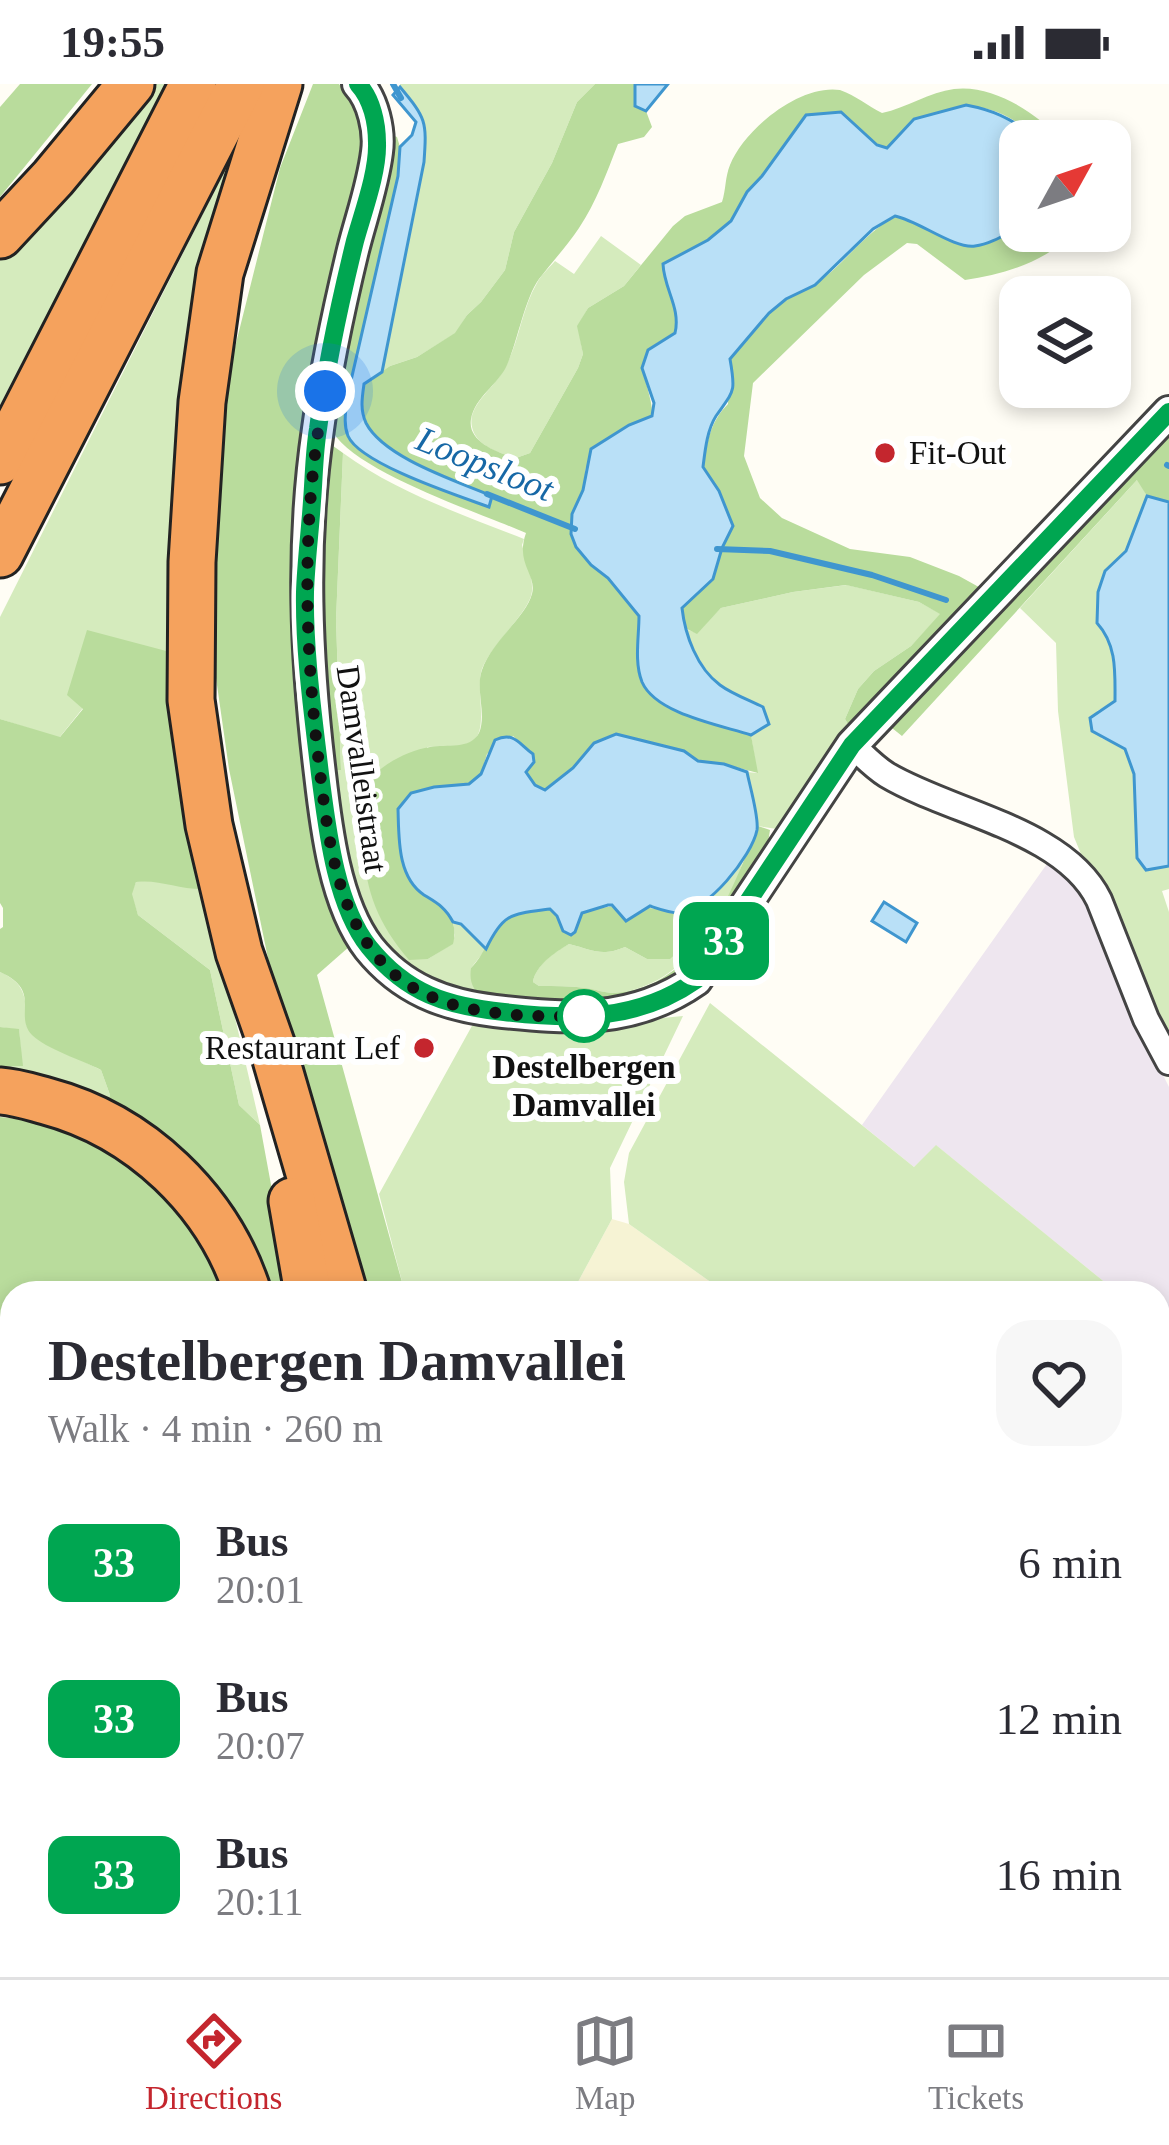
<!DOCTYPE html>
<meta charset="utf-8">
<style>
body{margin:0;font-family:"Times New Roman",serif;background:#f7f7f7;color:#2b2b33;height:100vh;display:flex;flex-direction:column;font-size:45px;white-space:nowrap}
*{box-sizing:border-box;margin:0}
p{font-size:39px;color:#7c7c81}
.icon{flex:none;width:66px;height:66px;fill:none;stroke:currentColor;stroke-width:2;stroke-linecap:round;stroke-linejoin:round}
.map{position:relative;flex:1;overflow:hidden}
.sheet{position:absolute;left:0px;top:1197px;width:1170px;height:696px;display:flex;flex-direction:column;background:#fff;border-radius:36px 36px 0 0;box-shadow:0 6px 18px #0003}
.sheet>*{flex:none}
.badge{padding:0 24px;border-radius:18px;font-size:42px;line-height:78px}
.needle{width:78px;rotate:50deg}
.buttons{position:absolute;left:999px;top:36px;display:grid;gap:24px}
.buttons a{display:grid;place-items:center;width:132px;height:132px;border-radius:24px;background:#fff;box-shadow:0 6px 18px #0003;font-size:60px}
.you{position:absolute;width:60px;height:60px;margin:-30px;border:9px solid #fff;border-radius:50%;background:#1a73e8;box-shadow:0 0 0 18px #1a73e833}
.map>.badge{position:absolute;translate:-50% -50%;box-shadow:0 0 0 6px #fff}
.round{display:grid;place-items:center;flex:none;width:126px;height:126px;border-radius:36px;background:#f7f7f7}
.headline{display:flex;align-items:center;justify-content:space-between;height:204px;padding:0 48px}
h1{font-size:57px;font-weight:800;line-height:90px}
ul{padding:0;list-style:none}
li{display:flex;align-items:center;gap:36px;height:156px;padding:0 48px}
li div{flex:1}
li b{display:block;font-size:45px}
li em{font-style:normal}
li .badge{min-width:132px;font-weight:700;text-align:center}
.status{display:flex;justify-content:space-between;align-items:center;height:84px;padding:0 60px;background:#fff;direction:ltr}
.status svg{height:33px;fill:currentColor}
.dock{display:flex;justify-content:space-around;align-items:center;height:168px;border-top:3px solid #e1e1e2;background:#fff;font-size:33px;color:#7c7c81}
.dock a{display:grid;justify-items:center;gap:6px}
.dock .active{color:#c4262e}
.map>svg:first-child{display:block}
.industrial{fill:#eee6ef}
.farmland{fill:#f6f3d4}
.green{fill:#d5ebbd}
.forest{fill:#b9dc9c}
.water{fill:#b9e0f7;stroke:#3f96cf;stroke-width:3}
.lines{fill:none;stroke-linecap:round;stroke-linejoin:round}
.stream{stroke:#3f96cf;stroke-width:6}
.minor-casing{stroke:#444;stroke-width:30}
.tertiary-casing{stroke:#444;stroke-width:36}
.motorway-casing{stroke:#222;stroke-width:51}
.minor{stroke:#fff;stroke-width:24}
.tertiary{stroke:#fff;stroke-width:30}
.motorway{stroke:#f5a25d;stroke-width:45}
.line-casing{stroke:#fff;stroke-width:27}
.line{stroke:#00a651;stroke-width:18}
.walk{stroke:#111;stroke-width:12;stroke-dasharray:0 21.6}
.poi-dot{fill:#c4262e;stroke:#fff;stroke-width:4.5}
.stop-dot{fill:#fff;stroke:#00a651;stroke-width:6}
.labels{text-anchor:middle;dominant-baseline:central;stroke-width:12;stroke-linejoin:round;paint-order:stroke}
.poi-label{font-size:33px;fill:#111;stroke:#fff;text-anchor:start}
.street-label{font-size:33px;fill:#111;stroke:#fff}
.stop-label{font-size:33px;font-weight:bold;fill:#111;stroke:#fff}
.water-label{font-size:36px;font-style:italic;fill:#1768a6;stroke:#fff}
</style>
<div class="status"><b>19:55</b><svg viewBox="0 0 49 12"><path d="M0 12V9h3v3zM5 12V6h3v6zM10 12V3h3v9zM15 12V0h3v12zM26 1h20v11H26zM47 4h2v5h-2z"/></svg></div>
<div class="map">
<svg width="1169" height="1893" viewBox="0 0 1169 1893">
<rect width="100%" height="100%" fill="#fffdf5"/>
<!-- industrial -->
<path class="industrial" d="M1049,777L1069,789L1093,829L1115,895L1169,1003V1348L1158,1339V1275L1169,1260L1158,1248V1209H1118L937,1062L914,1083L862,1041Z"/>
<!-- farmland -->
<g class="farmland">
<path d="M612,1135L629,1140L726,1209H572Z"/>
<path d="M1158,1788L1169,1803V1893H850L858,1881H1158Z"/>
<path d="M341,1881H548L554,1893H358Z"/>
</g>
<!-- green -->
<g class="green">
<path d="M148,0H167L0,321V176L65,106Z"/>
<path d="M400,0H595L577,18L552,79L514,148L505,186L481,218L467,231L456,249L417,273L390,282L382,288L424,78C427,37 426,34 400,3Z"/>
<path d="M241,54L178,348L170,466V568L83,624L59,654L0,635V533Z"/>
<path d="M601,152L641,181L624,202L588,224L578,242L583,270L578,284L530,369L516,374C499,369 476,362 472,343C467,322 494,304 503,287C519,261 521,226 537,199C541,191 549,184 555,177L574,190Z"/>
<path d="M343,369C398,409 461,430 524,455L522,461C526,475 533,492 532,507C531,527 491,560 482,585C475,604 489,645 473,657C463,665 439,662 427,663L428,875L452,860L455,851L453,838L461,839L486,865L471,884L484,915C465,909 418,897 405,885C349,836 341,755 329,686L341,685L336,536Z"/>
<path d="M1138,395L1147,412L1126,467L1105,487L1098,508L1097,539C1117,562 1114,588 1115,617L1097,627L1101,654L1125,664L1134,690L1137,774L1146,786L1169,782V805L1162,807L1169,828V961L1094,791L1081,770L1074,753L1058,627L1056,559L1020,524Z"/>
<path d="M847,501L919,518L941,530L911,562L874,587L858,605L845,635L852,647L836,658L777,745L758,742L747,688L757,689L751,651L769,640L715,598L697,572L685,545L697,549L721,524L793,508Z"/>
<path d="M743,777C726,834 680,906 613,909C604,909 595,905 586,904C570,902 555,902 539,902L533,898C536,881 554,868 569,860C593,866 601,873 625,863L647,875L682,840L678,829C706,822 724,798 743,777Z"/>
<path d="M151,796L205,805L260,1041L239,1021L210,886L138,831L131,810L136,798Z"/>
<path d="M0,888C27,900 26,915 26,941L62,967L101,986L110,1011L105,1025L0,996V983L22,982L19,946L0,943Z"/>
<path d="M710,919L914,1083L936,1061L1118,1209H726L629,1140L624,1098L629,1069Z"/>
<path d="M683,932L610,1084L612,1135L572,1209H405L379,1110L473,940L547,945Z"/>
<path d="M8,1381L12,1385V1469L0,1491V1390Z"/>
<path d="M1158,1507L1169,1523V1638L1158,1655Z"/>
<path d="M12,1595V1691L0,1683V1597Z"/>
<path d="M1160,1673L1169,1680V1803L1158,1788Z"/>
<path d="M288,1881H341L358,1893H305Z"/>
<path d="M627,1881H858L850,1893H634Z"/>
</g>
<!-- forest -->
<g class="forest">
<path d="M20,0H92L0,113V23Z"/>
<path d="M313,0H339L351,16L362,47L357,89L309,306L294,579L313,752L350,862L317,891L405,1209H364L270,884L229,685L211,559L214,414L229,287L280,84Z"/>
<path d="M595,0H635V22L646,27L652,43L644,53L618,60C607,88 596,119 579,144C567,162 552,178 539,195C525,214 517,259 507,281C498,301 475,313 471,335C467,358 499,369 516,374L530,369L578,284L583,270L577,242L588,224L624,202L673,142L685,132L722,118C726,106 725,93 730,81C744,46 799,0 840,6C855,11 868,22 882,29C906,24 930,8 954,5C994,0 1037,30 1063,57C1033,57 1024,38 997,28C987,24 976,23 966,21L887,64L877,62L854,39L806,31L762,92L747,108L731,137L708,156L664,180C664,205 681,224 675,249C668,253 655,259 650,265C634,283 654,311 652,332L629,341L586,383L583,406L572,430L591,481L608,494L639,532L638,583L677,627L751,651L758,689L724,680L698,677L684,667L616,650L594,659L573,684L545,707L535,701L525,688L533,670L513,652L487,670L481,690L469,700L434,703L431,813C447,826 459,838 453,860L428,875L409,876C377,838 367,810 362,760C361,749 357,736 358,724C360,691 400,668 430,663C447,660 470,666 479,649C487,630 475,605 482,586C491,558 526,533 532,510C537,490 515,480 526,449C480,429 356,388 333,348L336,296L385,48L397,53L400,63L398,92L347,314C346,327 343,341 349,353C363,381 458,412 489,423L492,412C457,398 384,374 366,339C360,326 362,314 364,300L390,282L417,273L455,249L467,231L481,218L505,186L514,148L552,79L577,18Z"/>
<path d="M895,132L913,136L942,153L995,156L1020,143V147H1074C1047,178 1005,190 965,196L917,160L907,159L864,191L753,299L744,372L760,414L782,434L850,465L910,473L959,492L986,507L852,647L845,635L858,605L874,587L911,562L940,530L919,518L846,501L793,508L721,524L697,550L685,544L682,523L713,494L722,464L733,442L719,407L703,383C707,358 710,338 728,320L730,276C746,258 762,233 781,219C792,211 804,208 815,201C844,180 864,150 895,132Z"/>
<path d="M1169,343V418L1147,412L1137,396L902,652L887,640Z"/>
<path d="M329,359L343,369L336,536L341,686H329L320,587L322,446Z"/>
<path d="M87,546L170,568L205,805C180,806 159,795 136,798L132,810L138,831L210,886L239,1021L260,1041L291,1209H271L249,1151L230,1123L176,1066L105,1025L110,1011L101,986C82,976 46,965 32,951C13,931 43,907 0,888V845L3,843V824L0,819V635L60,653L83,625L67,611Z"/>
<path d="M758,742L770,746L766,771L724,845L674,899L613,921L484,915C473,905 469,899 471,884C489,867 491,837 518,830C528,827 539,826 550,825L557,832L563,847L575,848L582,829C618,817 641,822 678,829C690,859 696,851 670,875H647L625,863C601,873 593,866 569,860C554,869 536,881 533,898L539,902C555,902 570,902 586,904C595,905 605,909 613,909C699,905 731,807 758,742Z"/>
<path d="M0,943L19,945L23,982L0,983Z"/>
<path d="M0,1033C80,1040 160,1088 200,1158C210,1174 216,1192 224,1209H12V1385L7,1382L0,1390Z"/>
<path d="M1158,1339L1169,1348V1523L1158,1507Z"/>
<path d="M12,1469V1558L0,1560V1491Z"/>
</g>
<!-- water -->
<g class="water">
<path d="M635,0H668L646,27L635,22Z"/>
<path d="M400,3C426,34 427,37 424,78L382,288L364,300C362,314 360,326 366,339C384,374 457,397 492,412L489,423C459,412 360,380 348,352C343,340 346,326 347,314L398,92L400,63L412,51L416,38L393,11Z"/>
<path d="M966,21C1003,28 1014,39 1045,57H1020V143C1006,150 991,160 975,162C954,165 919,137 895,132L873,145L815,201L786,215L769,229L730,275C736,309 734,306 716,332C707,346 705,367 703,383L719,407L733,442L722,464L713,495L682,524C685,551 697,584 720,601C732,610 749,616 763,623L769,640L751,651C720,641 656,630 642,598C634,578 639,553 639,532L608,494L591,481L576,463L571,450L572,430L583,406L591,365L629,341L652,332L654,319L642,284L648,266L675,249C681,224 664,205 663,180L708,156L731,137L747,108L762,92L806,31L841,28L877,61L887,64L914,35Z"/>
<path d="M1147,412L1169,418V782L1146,786L1137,774L1134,690L1125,665L1092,647L1090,634L1115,617C1115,588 1117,561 1097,539L1098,508L1105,487L1126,467Z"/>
<path d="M616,650L684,667L698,677L724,680L747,688C750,703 759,733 757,746C752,772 707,828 679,829C670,829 659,825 650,822L626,837L612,821H608L582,829L575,848L571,851L563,847L557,832L550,825C511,830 503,829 486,865L461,840L453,838C445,823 437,819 424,811C397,793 399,753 398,725L411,709L434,703L469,700L481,690L495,656C514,647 519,660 533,670L534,678L526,688L535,701L545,706L573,684L594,659Z"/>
<path d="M884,818L917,839L906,858L872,837Z"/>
</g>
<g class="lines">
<!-- stream -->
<g class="stream">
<path d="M393,0L401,14"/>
<path d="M1167,381L1169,382"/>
<path d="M487,410L575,445"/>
<path d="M717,465L770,467L872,491L946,516"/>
</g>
<!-- minor casing -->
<g class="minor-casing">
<g id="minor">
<path d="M852,661C863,671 874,683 887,691C951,729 1065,746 1099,816L1146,935L1169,978"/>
<path d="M1158,1668L1169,1651"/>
</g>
</g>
<!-- tertiary casing -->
<g class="tertiary-casing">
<path id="tertiary" d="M358,0C373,16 380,47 377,68C373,101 361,134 353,166C339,224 326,285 318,345C301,461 306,574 320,690C326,743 335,820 369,864C402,905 444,921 495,927C569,935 633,940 696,896L852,661L1169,328"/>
</g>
<!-- motorway casing -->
<g class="motorway-casing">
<g id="motorway">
<path d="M279,0L220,189L202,318L192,478L191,616L209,741L239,868L273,965L344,1209"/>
<path d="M0,151L53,94L131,0"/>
<path d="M0,377L193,0"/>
<path d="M0,470L241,0"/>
<path d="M0,1007C16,1008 31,1013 46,1017C140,1042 218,1116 248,1209"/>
<path d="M292,1117L308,1209"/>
<path d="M0,1585L12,1583"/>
<path d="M0,1705L12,1713"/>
<path d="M0,1773L12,1781"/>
<path d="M28,1881L46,1893"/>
<path d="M161,1881L179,1893"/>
<path d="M254,1881L272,1893"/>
<path d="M574,1881L580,1893"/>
</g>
</g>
<!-- minor -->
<use href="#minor" class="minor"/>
<!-- tertiary -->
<use href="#tertiary" class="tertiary"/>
<!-- motorway -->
<use href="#motorway" class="motorway"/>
</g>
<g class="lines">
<!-- line casing -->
<g class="line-casing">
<path id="line" d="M358,0C372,15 377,39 377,59C378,88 363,128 355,157C340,218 326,282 318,345C314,369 314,393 312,417C310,448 306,478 305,508C304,568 313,630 320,690C327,743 335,820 369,863C407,910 447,922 504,928C573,936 638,937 696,896L852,661L1169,328"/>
</g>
<!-- line -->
<use href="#line" class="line"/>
<!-- walk -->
<path class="walk" d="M325,307C301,430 304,556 319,680C328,752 336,839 394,890C443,933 526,933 584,932"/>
</g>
<!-- markers -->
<g class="poi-dot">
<circle cx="885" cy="369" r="12"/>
<circle cx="424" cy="964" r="12"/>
</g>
<circle class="stop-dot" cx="584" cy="932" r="24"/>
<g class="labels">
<!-- poi labels -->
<g class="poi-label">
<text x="909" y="369">Fit-Out</text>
<text x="400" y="964" text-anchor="end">Restaurant Lef</text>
</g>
<!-- street labels -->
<g class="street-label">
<text transform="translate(362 685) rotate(82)">Damvalleistraat</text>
</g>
<!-- stop labels -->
<g class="stop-label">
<text x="584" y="983">Destelbergen<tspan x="584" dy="38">Damvallei</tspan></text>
</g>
<!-- water labels -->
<g class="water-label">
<text transform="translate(485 380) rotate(22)">Loopsloot</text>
</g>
</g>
</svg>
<div class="buttons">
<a><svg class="needle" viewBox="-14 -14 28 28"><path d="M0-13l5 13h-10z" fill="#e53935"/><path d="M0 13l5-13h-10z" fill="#7c7c81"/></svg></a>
<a><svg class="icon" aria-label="layers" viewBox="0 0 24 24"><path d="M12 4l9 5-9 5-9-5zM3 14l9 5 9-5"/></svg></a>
</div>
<div class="you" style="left:325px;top:307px"></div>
<b class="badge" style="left:724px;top:857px;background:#00a651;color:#fff">33</b>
<section class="sheet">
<div class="headline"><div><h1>Destelbergen Damvallei</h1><p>Walk · 4 min · 260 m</p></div><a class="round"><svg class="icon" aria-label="heart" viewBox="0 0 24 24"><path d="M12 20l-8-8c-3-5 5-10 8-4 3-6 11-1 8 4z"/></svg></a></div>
<ul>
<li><span class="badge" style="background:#00a651;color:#fff">33</span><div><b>Bus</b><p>20:01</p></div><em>6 min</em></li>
<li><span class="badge" style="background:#00a651;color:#fff">33</span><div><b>Bus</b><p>20:07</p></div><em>12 min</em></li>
<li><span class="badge" style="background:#00a651;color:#fff">33</span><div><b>Bus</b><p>20:11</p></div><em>16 min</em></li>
</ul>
</section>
</div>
<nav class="dock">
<a class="active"><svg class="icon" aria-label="directions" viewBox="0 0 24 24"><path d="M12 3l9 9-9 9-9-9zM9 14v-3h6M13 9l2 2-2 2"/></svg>Directions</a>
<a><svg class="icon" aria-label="map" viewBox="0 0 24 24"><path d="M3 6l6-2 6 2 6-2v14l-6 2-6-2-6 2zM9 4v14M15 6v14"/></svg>Map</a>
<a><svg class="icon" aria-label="tickets" viewBox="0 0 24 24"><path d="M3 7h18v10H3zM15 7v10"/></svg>Tickets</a>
</nav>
